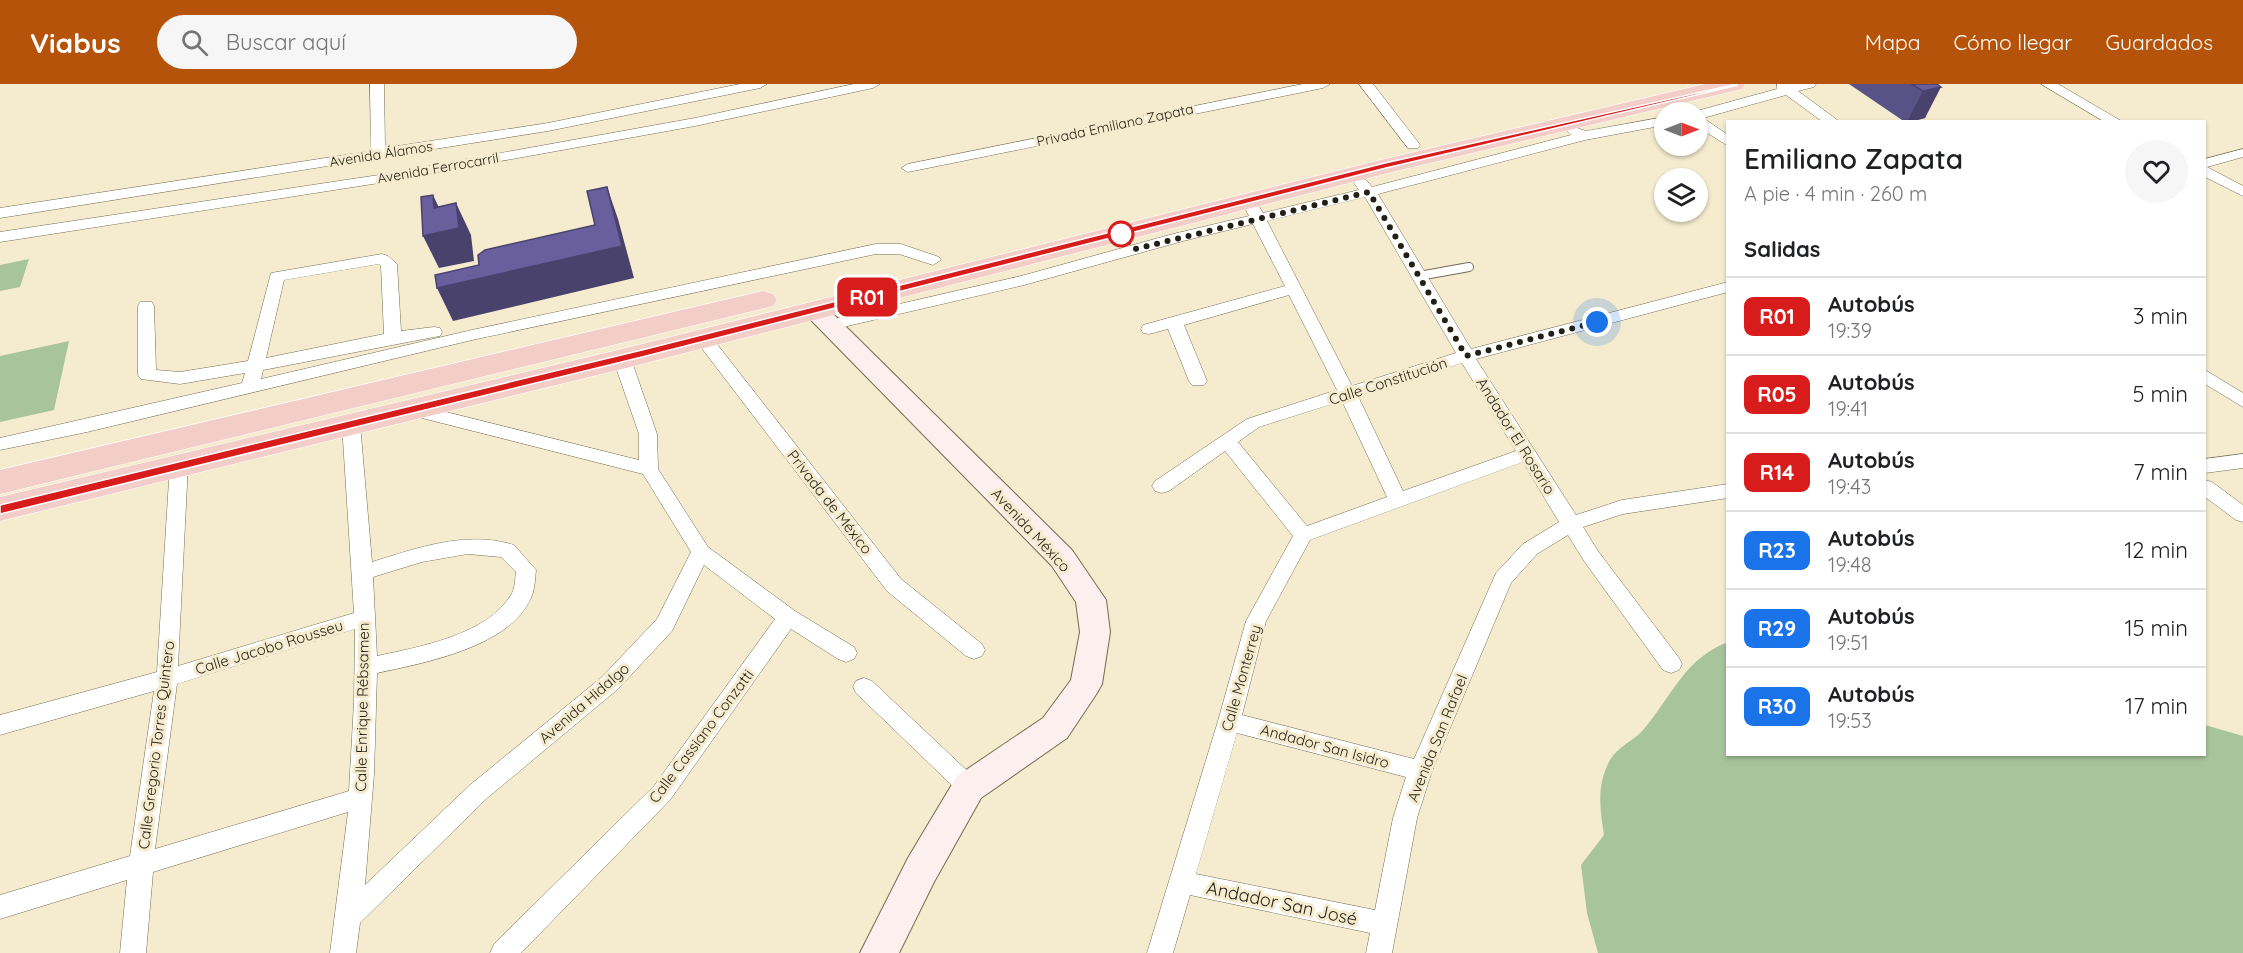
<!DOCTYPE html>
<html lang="es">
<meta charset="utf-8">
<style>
body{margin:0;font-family:Quicksand,sans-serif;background:#f6f6f6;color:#202124;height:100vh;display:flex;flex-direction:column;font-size:22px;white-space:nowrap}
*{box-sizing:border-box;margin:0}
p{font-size:20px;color:#757577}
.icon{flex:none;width:33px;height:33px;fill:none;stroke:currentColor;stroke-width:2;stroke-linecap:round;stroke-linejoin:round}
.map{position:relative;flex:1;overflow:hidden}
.details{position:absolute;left:1726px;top:36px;width:480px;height:636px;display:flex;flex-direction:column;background:#fff;border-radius:0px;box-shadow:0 2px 4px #0004}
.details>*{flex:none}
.badge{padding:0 12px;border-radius:9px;font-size:21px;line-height:39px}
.needle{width:39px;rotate:90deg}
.tools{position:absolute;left:1654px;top:18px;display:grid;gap:12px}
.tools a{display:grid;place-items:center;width:54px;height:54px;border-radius:50%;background:#fff;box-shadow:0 2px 4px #0004;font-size:30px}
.you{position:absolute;width:30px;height:30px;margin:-15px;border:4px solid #fff;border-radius:50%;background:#1a73e8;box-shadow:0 0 0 9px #1a73e833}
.map>.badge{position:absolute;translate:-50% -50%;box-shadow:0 0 0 3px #fff}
h2{padding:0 18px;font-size:22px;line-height:54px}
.round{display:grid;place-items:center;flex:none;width:63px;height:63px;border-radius:32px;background:#f6f6f6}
.head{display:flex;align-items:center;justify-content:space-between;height:102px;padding:0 18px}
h1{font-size:28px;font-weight:600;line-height:45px}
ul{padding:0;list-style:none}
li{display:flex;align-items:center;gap:18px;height:78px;padding:0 18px;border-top:2px solid #e0e0e0}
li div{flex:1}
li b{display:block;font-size:22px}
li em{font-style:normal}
li .badge{min-width:66px;font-weight:700;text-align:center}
header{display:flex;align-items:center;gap:36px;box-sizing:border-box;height:84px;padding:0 30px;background:#b45309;color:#fff}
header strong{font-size:28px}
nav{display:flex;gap:33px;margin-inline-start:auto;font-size:21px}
.search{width:420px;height:54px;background:#f6f6f6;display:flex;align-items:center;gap:15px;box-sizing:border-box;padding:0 21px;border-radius:33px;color:#757577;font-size:22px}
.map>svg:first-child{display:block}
.green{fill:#a7c49a}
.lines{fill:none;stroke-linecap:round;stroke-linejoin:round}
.lane-casing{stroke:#746c52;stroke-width:10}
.street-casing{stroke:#746c52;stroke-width:1}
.secondary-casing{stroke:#746c52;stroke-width:2}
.highway-casing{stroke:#fff;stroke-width:1}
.lane{stroke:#fff;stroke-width:8}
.street{fill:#fff;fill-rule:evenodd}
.secondary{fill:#fbf0ee;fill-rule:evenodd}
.highway{fill:#f3cdc7;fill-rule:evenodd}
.wall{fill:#595286}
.shaded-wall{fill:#49426d}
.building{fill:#685f9c;stroke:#49426d;stroke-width:1.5}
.line{fill:#d81b1b;stroke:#fff;stroke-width:1.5}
.walk{stroke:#221f14;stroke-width:6;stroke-dasharray:0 10.8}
.stop-dot{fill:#fff;stroke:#d81b1b;stroke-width:3}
.labels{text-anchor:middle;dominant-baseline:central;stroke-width:6;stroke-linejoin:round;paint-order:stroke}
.far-street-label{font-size:14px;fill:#221f14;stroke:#f5eccf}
.street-label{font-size:15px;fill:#221f14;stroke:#f5eccf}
.near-street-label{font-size:18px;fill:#221f14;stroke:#f5eccf}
</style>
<header>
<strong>Viabus</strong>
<div class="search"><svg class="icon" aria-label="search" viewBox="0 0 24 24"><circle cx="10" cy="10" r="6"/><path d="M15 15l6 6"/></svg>Buscar aquí</div>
<nav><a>Mapa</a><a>Cómo llegar</a><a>Guardados</a></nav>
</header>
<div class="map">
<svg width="2243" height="869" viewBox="0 0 2243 869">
<rect width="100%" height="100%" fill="#f5eccf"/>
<!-- green -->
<g class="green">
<path d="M29,175L20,203L0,207V181Z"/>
<path d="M69,257L54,326L0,338V272Z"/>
<path d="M1728,558V670H2205V641L2243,652V869H1598L1587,829L1581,781L1604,751C1600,724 1596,702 1610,676C1617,663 1635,656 1644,645C1672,612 1685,574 1728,558Z"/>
</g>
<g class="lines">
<!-- lane casing -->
<g class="lane-casing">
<path id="lane" d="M1419,192L1469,183"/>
</g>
<!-- street casing -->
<g class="street-casing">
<g id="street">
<path d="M370,0H384L385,64L548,39L740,0H767L760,4L548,47L0,134V124L371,67Z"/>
<path d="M854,0H880L873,4L695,42L379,99L0,158V148L379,91L695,34Z"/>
<path d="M1303,0H1330L1323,4L908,88L901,84L908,80Z"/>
<path d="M1359,0H1373L1418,58L1420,61L1418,64H1408Z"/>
<path d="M1777,0H1816L1814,3L1798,7L1840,38H1823L1786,11L1703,34L1728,51V62L1698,43V28H1693L1777,5Z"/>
<path d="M2041,0H2058L2123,38H2105Z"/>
<path d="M1665,33V41L1585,56L1378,110L1471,265L1728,198V208L1476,275L1576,431L1622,416L1728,400V414L1623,430L1583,443L1598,467L1679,574L1682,580L1679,586L1671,589L1663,586L1584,477L1568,451L1537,470L1511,499L1432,687L1417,734L1392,869H1366L1370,849L1190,811L1173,869H1147L1218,637L1246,537L1293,452L1225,367L1169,407L1162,409L1155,407L1152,402L1155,397L1247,335L1337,306L1289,211L1184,241L1207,297L1204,301H1192L1189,297L1168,245L1149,250L1143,249L1141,245L1143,241L1285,202L1253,140L1183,157L1024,201L830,246L824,245L822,241L824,237L830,236L1021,192L1173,150L1249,132L1244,122L1252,117L1257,119L1263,129L1359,106L1354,99L1356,96H1366L1372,103L1571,51L1567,47L1574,43L1586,47ZM1365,113L1456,269L1352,302L1267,137ZM1462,279L1516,367L1403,407L1358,312ZM1342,317L1387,413L1307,442L1238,358L1259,343ZM1523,378L1559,438L1523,460L1496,489L1414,675L1242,631L1266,537L1310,456ZM1237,649L1406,693L1393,734L1375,826L1196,790Z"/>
<path d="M2243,65V73L2207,83L2243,102V112L2205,93V75Z"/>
<path d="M876,160H901L939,173L941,176L933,181L899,170H876L472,256L87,348L0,366V354L242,299L245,289L180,300L141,295L138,291V222L140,218H152L154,222L156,286L180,288L248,277L271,189L382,170L388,172L397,180L401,247L434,243L440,244L442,248L440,252L434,253L263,286L261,295L472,246ZM379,180L381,182L384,250L266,274L284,196Z"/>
<path d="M703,249L709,250L901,495L982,560L985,566L982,572L974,575L966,572L887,507L697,258L695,254L697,250Z"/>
<path d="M622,269L628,271L631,275L657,350L658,385L708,463L795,527L854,563L857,569L854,575L846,578L838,575L791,545L670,716L521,869H490L494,860L654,702L775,535L704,481L672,547L618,605L486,715L360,839L356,869H330L348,728L153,788L146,869H120L127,796L0,835V811L130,772L154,607L0,651V631L157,588L170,380L172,375L179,373L186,375L188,380L178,582L354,529L342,340L345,336L351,334L357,336L360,340L372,478C417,464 467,446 514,461L536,486C535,495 535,505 531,514C510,563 424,579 377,589L374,690L365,801L470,701L602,593L657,535L691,468L643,390L414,332L408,330L405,326L408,322L414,320L639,376V350L613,275L616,271ZM468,470L501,473L516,488C515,495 515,505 511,511C487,551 419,563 377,572L373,493L422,478ZM355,545L354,618L349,707L155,765L177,600Z"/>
<path d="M2205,286L2243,309V323L2205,300Z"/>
<path d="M2243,370V384L2205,389V375Z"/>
<path d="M2205,396L2212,398L2243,421V438L2236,436L2205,413Z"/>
<path d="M864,594L872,597L977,696L981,703L977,710L969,713L961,710L856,609L853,603L856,597Z"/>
</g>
</g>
<!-- secondary casing -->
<g class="secondary-casing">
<path id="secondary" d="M815,218L824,221L1072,466L1106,516L1110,548L1102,600L1097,609L1067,654L981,714L934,798L899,869H860L908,774L957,692L1043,634L1071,596L1080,548L1076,518L1052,482L806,231L803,226L806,221Z"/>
</g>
<!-- highway casing -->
<g class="highway-casing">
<g id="highway">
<path d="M1705,0H1745L1742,5L1388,89L622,285L0,437V413L622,265L1385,75Z"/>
<path d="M763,207L773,210L777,216L773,222L0,410V386Z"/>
</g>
</g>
<!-- lane -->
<use href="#lane" class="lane"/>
<!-- street -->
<use href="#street" class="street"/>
<!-- secondary -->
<use href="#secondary" class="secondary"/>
<!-- highway -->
<use href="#highway" class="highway"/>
</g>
<!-- wall -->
<path class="wall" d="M1849,0H1937L1925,34L1911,38H1905Z"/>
<!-- shaded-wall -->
<g class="shaded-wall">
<path d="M1941,3L1925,34L1907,38L1923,7Z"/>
<path d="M607,103L618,135L634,194L453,237L437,204L622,162Z"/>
<path d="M433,111L448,143L456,119L471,151L474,177L439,184L423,152L434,124Z"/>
</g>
<!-- building -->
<g class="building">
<path d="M1911,0H1937L1941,3L1923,7Z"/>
<path d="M607,103L622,162L437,204L435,191L479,181L478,171L485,166L595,141L587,107Z"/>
<path d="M433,111L434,124L456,119L459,144L423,152L421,113Z"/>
</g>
<!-- line -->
<path class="line" d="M1734,2L1386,84L642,273L0,430V421L642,266L1385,79L1737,0V2Z"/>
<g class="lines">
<!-- walk -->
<path class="walk" d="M1121,150L1135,165L1369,108L1466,272L1597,238"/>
</g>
<!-- markers -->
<circle class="stop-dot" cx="1121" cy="150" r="12"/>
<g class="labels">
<!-- far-street labels -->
<g class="far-street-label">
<text transform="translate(1115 41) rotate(-12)">Privada Emiliano Zapata</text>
<text transform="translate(381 70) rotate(-9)">Avenida Álamos</text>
<text transform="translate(438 84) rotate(-10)">Avenida Ferrocarril</text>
</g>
<!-- street labels -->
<g class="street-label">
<text transform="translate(1388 297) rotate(-18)">Calle Constitución</text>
<text transform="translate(1516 352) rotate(58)">Andador El Rosario</text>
<text transform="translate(830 418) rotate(52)">Privada de México</text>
<text transform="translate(1031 446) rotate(47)">Avenida México</text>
<text transform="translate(269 563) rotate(-17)">Calle Jacobo Rousseu</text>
<text transform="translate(1241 594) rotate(-74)">Calle Monterrey</text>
<text transform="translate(584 619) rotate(-41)">Avenida Hidalgo</text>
<text transform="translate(362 623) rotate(-89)">Calle Enrique Rébsamen</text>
<text transform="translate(701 652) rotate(-53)">Calle Cassiano Conzatti</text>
<text transform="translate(1437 654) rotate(-68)">Avenida San Rafael</text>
<text transform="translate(156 661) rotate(-83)">Calle Gregorio Torres Quintero</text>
<text transform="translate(1325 662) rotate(15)">Andador San Isidro</text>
</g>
<!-- near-street labels -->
<g class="near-street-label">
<text transform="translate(1282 819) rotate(12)">Andador San José</text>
</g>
</g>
</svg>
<div class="tools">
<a><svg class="needle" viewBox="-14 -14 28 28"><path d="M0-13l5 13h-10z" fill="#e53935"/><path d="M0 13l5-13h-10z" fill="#757577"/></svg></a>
<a><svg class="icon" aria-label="layers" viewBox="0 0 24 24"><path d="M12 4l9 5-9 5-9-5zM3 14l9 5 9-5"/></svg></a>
</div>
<div class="you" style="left:1597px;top:238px"></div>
<b class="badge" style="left:867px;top:213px;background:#d81b1b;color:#fff">R01</b>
<section class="details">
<div class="head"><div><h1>Emiliano Zapata</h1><p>A pie · 4 min · 260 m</p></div><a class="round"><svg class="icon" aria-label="heart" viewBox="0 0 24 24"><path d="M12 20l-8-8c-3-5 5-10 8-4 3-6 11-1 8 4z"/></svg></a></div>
<h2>Salidas</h2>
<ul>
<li><span class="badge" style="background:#d81b1b;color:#fff">R01</span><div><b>Autobús</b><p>19:39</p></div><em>3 min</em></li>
<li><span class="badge" style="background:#d81b1b;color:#fff">R05</span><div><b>Autobús</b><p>19:41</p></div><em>5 min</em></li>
<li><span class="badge" style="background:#d81b1b;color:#fff">R14</span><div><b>Autobús</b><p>19:43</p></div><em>7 min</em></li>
<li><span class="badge" style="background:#1a73e8;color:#fff">R23</span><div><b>Autobús</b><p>19:48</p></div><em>12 min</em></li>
<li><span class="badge" style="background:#1a73e8;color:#fff">R29</span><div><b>Autobús</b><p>19:51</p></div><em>15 min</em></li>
<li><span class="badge" style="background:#1a73e8;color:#fff">R30</span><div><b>Autobús</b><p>19:53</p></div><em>17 min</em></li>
</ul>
</section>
</div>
